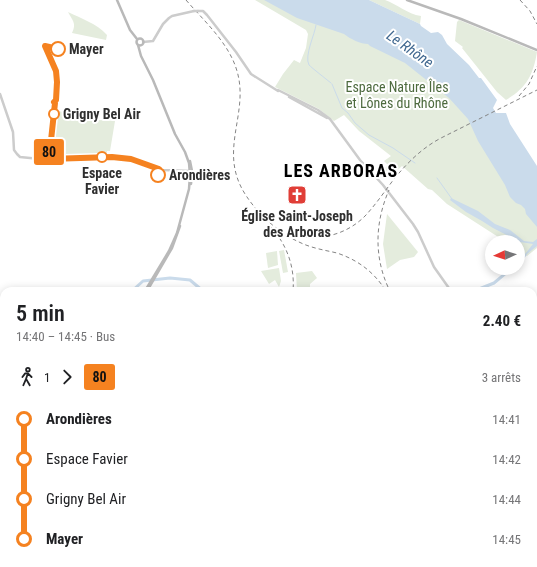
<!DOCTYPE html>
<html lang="fr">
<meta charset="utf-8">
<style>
body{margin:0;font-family:"Roboto Condensed",sans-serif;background:#f6f6f6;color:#202124;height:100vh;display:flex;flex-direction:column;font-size:15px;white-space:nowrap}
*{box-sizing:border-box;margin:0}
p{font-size:13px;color:#757577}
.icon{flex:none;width:22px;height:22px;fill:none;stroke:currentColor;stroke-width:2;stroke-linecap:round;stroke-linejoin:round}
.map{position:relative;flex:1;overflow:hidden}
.sheet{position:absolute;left:0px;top:287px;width:537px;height:280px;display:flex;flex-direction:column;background:#fff;border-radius:12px 12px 0 0;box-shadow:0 2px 10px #0003}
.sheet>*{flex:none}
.badge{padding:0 8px;border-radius:3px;font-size:14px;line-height:26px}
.needle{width:26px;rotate:267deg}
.tools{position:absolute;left:485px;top:235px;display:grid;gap:8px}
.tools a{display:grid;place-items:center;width:40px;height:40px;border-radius:50%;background:#fff;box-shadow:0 2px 10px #0003;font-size:20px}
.map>.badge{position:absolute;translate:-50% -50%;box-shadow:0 0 0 2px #fff}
.legs{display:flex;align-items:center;gap:6px;height:44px;padding:0 16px;font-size:13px}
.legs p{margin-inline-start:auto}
.summary{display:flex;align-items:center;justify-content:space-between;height:68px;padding:0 16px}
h1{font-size:22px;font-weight:600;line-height:30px}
ul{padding:0 16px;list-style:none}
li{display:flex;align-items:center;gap:14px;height:40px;font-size:15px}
li i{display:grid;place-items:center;width:6px;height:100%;margin:0 5px;background:currentColor}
li i::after{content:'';width:10px;height:10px;margin:-5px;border:3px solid;border-radius:50%;background:#fff}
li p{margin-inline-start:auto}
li:first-child i{background:linear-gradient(#0000 50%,currentColor 0)}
li:last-child i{background:linear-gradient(currentColor 50%,#0000 0)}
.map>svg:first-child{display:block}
.green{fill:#e4ecdd}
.water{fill:#cadbeb}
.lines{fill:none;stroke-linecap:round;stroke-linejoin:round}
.stream{stroke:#cadbeb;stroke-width:1}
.river{stroke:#cadbeb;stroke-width:3}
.tertiary{stroke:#ccc;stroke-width:2.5}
.secondary{stroke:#b9b9b9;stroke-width:2.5}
.primary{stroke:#a7a7a7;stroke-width:3.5}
.rail{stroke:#848484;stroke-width:1;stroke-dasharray:4 3;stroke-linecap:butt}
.tertiary-bridge{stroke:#ccc;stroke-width:2.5}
.line-1-casing{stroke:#fff;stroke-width:9}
.line-1{stroke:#f58220;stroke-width:6}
.stop-1-dot{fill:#fff;stroke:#f58220;stroke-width:2}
.labels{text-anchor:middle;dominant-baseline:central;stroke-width:4;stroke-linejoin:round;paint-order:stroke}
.stop-label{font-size:14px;font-weight:bold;fill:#2f2f2f;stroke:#fff;text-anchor:start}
.park-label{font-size:14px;fill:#4d6a3e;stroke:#fff}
.poi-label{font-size:14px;font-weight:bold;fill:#2f2f2f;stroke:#fff}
.water-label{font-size:15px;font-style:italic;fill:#3f678f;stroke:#fff}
.district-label{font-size:18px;font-weight:bold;letter-spacing:1px;fill:#000;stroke:#fff}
</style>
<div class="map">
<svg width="537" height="567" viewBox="0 0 537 567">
<rect width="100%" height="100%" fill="#fff"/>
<!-- green -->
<g class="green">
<path d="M255,0H314L432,55L537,197V248L527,256L524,254L519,259L518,242H506L447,204L432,190L428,189L402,166L390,177L384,169L388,165L384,161L391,156L359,131L344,115L334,121L319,109L275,87L283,74L294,60L300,63L306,48L308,34L306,30Z"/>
<path d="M369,0C373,0 380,0 385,0C397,4 407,14 421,16L420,24Z"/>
<path d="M68,12C82,19 96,23 107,35L106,40L72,33C77,23 72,20 68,12Z"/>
<path d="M459,20L537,52C533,76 526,88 506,100L497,92L462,48L463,47L455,41L457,22Z"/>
<path d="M57,111L98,117V120L115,121L110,151H107V153H109V155L53,158L50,155Z"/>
<path d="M387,214L418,252L414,257L400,260L387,269L383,244Z"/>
<path d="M284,250L288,272L283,273L279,251Z"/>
<path d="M277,251L278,265L268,268L266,253Z"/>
<path d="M279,268L281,281L279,287L275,280L269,284L261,271Z"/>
<path d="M312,271L317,278L310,284V291H297L296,273Z"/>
<path d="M4,502V563L8,566H0V513L2,503Z"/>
<path d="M57,563H177L191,567H75L73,565H69L68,567H61Z"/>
<path d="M316,563H425L424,567H313Z"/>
<path d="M442,563H489L488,567H444Z"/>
</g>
<!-- water -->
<g class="water">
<path d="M264,0H369L420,24L421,26L431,33L438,32L442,35L447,44L469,65L479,78H481L497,100L493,108L496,113H506L510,124L537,166V227L526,214L525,209L521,205L516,203L510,197L505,185L478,141L468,119L449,98L405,63L370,46L368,44C361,44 350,39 344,34L297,18Z"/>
<path d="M451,198L478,211L495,224L510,230L524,241L533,242L537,239V246L522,258L533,244L520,242L493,228L482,221L466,212L450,200Z"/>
</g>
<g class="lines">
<!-- stream -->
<g class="stream">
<path d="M316,25C315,34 304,56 309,65C312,68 326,79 331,83"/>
<path d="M332,84L342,108L348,113L355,123L369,135L393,148L415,163"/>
<path d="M437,178L452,199"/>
<path d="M49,563L51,567"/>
<path d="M0,565H12L15,563"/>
</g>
<!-- river -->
<g class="river">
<path d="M518,262L525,255"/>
<path d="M132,291L143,281L170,278L190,280L203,291"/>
<path d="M474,291L494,283L512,268"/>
<path d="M0,350L4,348"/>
<path d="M71,563L80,567"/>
</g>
<!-- tertiary -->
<g class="tertiary">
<path d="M198,11H203L207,15L236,52L251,74L278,91"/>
<path d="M143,42L153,41L163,24L169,18L172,16L194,11"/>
<path d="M278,90L318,110L330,119L360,160L383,185L413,224L418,232L434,267L451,291"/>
<path d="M0,94L13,132L14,150L17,154L20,157L40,159L111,157L131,159L163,170L191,171"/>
<path d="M289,97L327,118"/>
<path d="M533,330L537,329"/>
<path d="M533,510L537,511"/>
<path d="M248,567L251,563"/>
</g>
<!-- secondary -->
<g class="secondary">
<path d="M117,0L130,30L137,39"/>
<path d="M407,0L461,19L537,50"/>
<circle cx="140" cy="42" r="3.5"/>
<path d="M138,45L141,56L153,80L175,134L185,152L189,163L190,175L189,189L177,233L169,251L145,291"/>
<path d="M190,161L192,171L191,184"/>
<path d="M192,179L196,177H199"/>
<path d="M147,291L172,248L180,226"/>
</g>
<!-- primary -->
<g class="primary">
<path d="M533,377L537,376"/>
<path d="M0,404L4,402"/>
</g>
<!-- rail -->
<g class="rail">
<path d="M186,0C204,21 229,43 237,71C250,115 216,152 247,197C259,215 279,233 299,242C311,248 324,250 337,253C358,260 374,272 386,291"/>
<path d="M520,0L530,11L537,24"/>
<path d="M519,96L529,84L537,66"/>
<path d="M271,227C287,245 295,267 293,291"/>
<path d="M292,235C318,242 347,235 366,215C376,204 385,191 394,179C408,162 423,147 443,137L537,90"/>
<path d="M388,287C374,256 375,222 389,190"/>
<path d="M533,401L537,400"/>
<path d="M533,427L537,429"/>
</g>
<!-- tertiary-bridge -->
<path class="tertiary-bridge" d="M194,11H198"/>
</g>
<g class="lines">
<!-- line-1 casing -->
<g class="line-1-casing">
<path id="line-1" d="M58,49L45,46L56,71L57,82L56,100L54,102L55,103L49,159L112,157L131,159L159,169L158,175"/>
</g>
<!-- line-1 -->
<use href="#line-1" class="line-1"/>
</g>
<!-- icons -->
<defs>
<g id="church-square" transform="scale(1)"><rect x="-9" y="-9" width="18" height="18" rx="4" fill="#e03e37" stroke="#fff"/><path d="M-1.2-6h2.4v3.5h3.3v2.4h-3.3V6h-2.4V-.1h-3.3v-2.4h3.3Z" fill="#fff"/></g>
</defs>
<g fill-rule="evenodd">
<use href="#church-square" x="297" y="195"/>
</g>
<!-- markers -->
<g class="stop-1-dot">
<circle cx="58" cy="49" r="7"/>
<circle cx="54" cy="114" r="5"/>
<circle cx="102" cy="157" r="5"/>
<circle cx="158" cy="175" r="7"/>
</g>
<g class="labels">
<!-- stop labels -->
<g class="stop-label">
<text x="69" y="49">Mayer</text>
<text x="63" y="114">Grigny Bel Air</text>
<text x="102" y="173" text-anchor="middle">Espace<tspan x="102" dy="16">Favier</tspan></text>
<text x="169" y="175">Arondières</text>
</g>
<!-- park labels -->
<g class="park-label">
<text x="397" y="87">Espace Nature Îles<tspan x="397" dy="16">et Lônes du Rhône</tspan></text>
</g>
<!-- poi labels -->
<g class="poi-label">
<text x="297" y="216">Église Saint-Joseph<tspan x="297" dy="16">des Arboras</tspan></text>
</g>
<!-- water labels -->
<g class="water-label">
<text transform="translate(410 49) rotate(35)">Le Rhône</text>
</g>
<!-- district labels -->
<g class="district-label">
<text x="341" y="170">LES ARBORAS</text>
</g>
</g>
</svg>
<div class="tools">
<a><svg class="needle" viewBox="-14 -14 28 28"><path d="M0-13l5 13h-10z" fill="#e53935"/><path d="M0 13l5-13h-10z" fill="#757577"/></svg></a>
</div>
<b class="badge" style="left:49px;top:152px;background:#f58220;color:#111">80</b>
<section class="sheet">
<div class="summary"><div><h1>5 min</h1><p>14:40 – 14:45 · Bus</p></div><b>2.40 €</b></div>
<div class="legs"><svg class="icon" aria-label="walk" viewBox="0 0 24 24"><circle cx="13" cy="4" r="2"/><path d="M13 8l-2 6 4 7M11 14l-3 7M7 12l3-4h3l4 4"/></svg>1<svg class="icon" aria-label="forward" viewBox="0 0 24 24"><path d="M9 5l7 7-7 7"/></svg><b class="badge" style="background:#f58220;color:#111">80</b><p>3 arrêts</p></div>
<ul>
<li><i style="color:#f58220"></i><b>Arondières</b><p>14:41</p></li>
<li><i style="color:#f58220"></i><span>Espace Favier</span><p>14:42</p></li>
<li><i style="color:#f58220"></i><span>Grigny Bel Air</span><p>14:44</p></li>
<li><i style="color:#f58220"></i><b>Mayer</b><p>14:45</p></li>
</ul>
</section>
</div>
